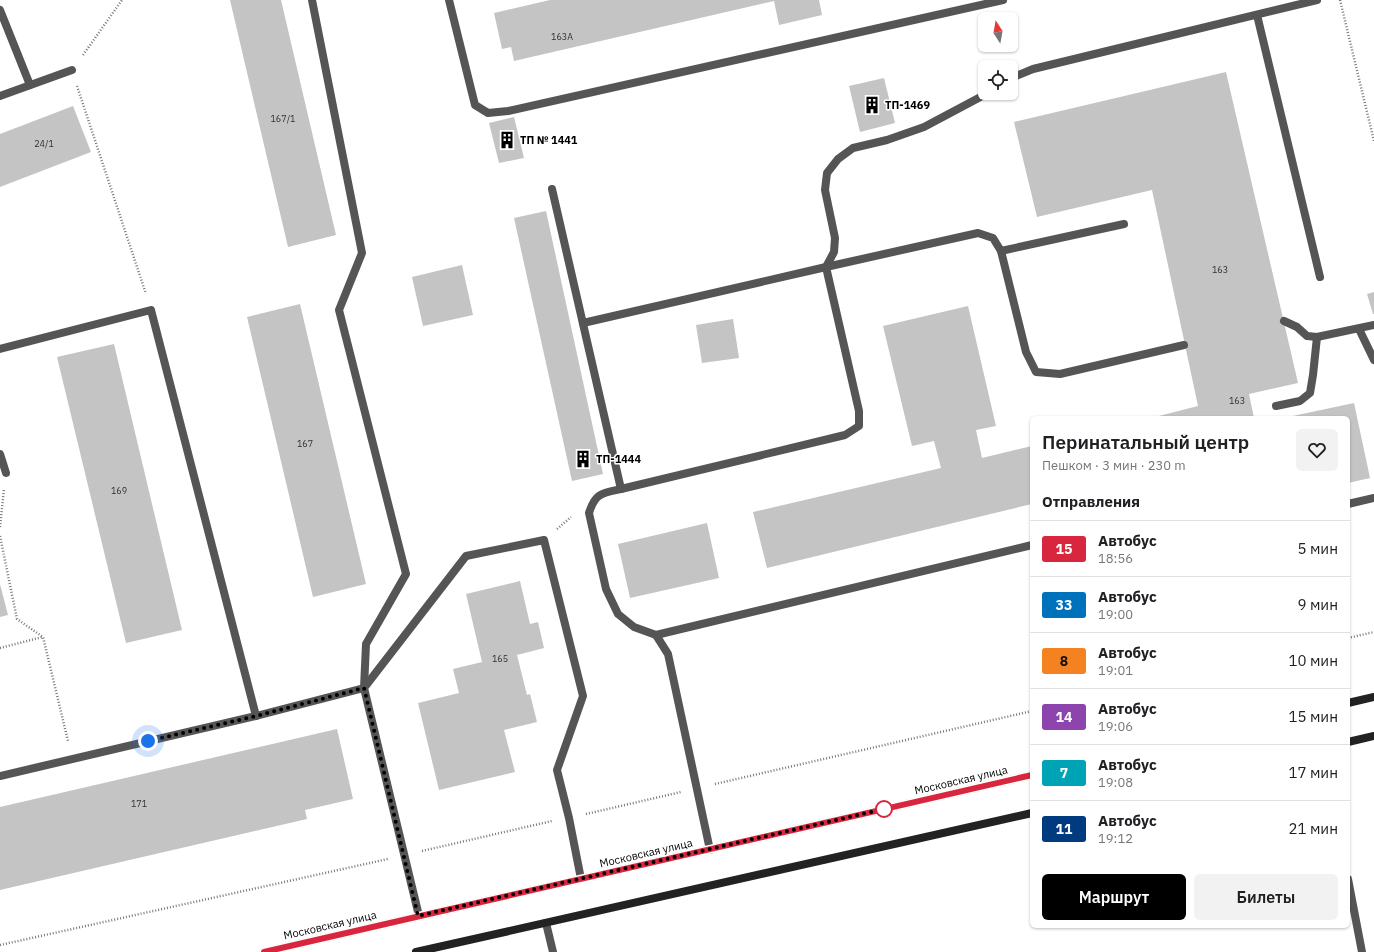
<!DOCTYPE html>
<html lang="ru">
<meta charset="utf-8">
<style>
body{margin:0;font-family:"IBM Plex Sans",sans-serif;background:#f2f2f2;color:#202124;height:100vh;display:flex;flex-direction:column;font-size:15px;white-space:nowrap}
*{box-sizing:border-box;margin:0}
p{font-size:13px;color:#757577}
.icon{flex:none;width:22px;height:22px;fill:none;stroke:currentColor;stroke-width:2;stroke-linecap:round;stroke-linejoin:round}
.map{position:relative;flex:1;overflow:hidden}
.drawer{position:absolute;left:1030px;top:416px;width:320px;height:512px;display:flex;flex-direction:column;background:#fff;border-radius:6px;box-shadow:0 1px 3px #0004}
.drawer>*{flex:none}
.badge{padding:0 8px;border-radius:3px;font-size:14px;line-height:26px}
.needle{width:26px;rotate:349deg}
.tools{position:absolute;left:978px;top:12px;display:grid;gap:8px}
.tools a{display:grid;place-items:center;width:40px;height:40px;border-radius:6px;background:#fff;box-shadow:0 1px 3px #0004;font-size:20px}
.you{position:absolute;width:20px;height:20px;margin:-10px;border:3px solid #fff;border-radius:50%;background:#1a73e8;box-shadow:0 0 0 6px #1a73e833}
.map>.badge{position:absolute;translate:-50% -50%;box-shadow:0 0 0 2px #fff}
h2{padding:0 12px;font-size:15px;line-height:36px}
.round{display:grid;place-items:center;flex:none;width:42px;height:42px;border-radius:6px;background:#f2f2f2}
.overview{display:flex;align-items:center;justify-content:space-between;height:68px;padding:0 12px}
h1{font-size:19px;font-weight:600;line-height:30px}
.cta{display:flex;gap:8px;margin-top:auto;padding:8px 12px}
.cta a{flex:1;height:46px;border-radius:6px;background:#000;color:#fff;font-size:16px;font-weight:600;line-height:46px;text-align:center}
.cta a+a{background:#f2f2f2;color:#202124}
ul{padding:0;list-style:none}
li{display:flex;align-items:center;gap:12px;height:56px;padding:0 12px;border-top:1px solid #e0e0e0}
li div{flex:1}
li b{display:block;font-size:15px}
li em{font-style:normal}
li .badge{min-width:44px;font-weight:700;text-align:center}
.map>svg:first-child{display:block}
.building{fill:#c4c4c4}
.lines{fill:none;stroke-linecap:round;stroke-linejoin:round}
.path{stroke:#777;stroke-width:2.5;stroke-dasharray:1 2;stroke-linecap:butt}
.service{stroke:#555;stroke-width:8}
.tertiary{stroke:#555;stroke-width:8}
.secondary{stroke:#222;stroke-width:8}
.line-casing{stroke:#fff;stroke-width:9}
.line{stroke:#d7263d;stroke-width:6}
.walk{stroke:#000;stroke-width:4;stroke-dasharray:0 7.2}
.stop-dot{fill:#fff;stroke:#d7263d;stroke-width:2}
.labels{text-anchor:middle;dominant-baseline:central;stroke-width:3;stroke-linejoin:round;paint-order:stroke}
.number-label{font-size:9px;fill:#313131}
.poi-label{font-size:11px;font-weight:bold;fill:#000;stroke:#fff;text-anchor:start}
.street-label{font-size:11px;fill:#000;stroke:#fff}
</style>
<div class="map">
<svg width="1374" height="952" viewBox="0 0 1374 952">
<rect width="100%" height="100%" fill="#fff"/>
<!-- building -->
<g class="building">
<path d="M230,0H281L336,235L288,247Z"/>
<path d="M550,0H819L822,15L779,25L774,1L514,61L511,47L502,49L494,13Z"/>
<path d="M1226,72L1298,383L1249,394L1254,418H1151L1198,406L1152,190L1037,217L1014,122Z"/>
<path d="M884,78L895,123L860,132L849,86Z"/>
<path d="M73,106L91,152L0,187V134Z"/>
<path d="M514,117L524,158L499,163L489,123Z"/>
<path d="M546,211L603,474L572,481L514,218Z"/>
<path d="M462,265L473,315L423,326L412,277Z"/>
<path d="M1374,292V314H1373L1367,294Z"/>
<path d="M300,304L366,584L313,597L247,317Z"/>
<path d="M968,306L996,426L976,430L982,458L1032,446V504L767,568L753,512L941,468L934,441L912,446L883,326Z"/>
<path d="M733,319L739,358L702,363L696,325Z"/>
<path d="M114,344L182,630L126,643L57,357Z"/>
<path d="M1354,403L1370,478L1348,483V418L1288,417Z"/>
<path d="M707,523L719,578L630,598L618,544Z"/>
<path d="M520,581L530,624L538,622L544,648L517,655L527,695L530,694L537,722L504,730L515,772L439,790L418,703L459,693L453,669L482,662L466,594Z"/>
<path d="M0,584L8,615L0,617Z"/>
<path d="M337,729L353,799L305,810L307,819L0,890V807Z"/>
</g>
<g class="lines">
<!-- path -->
<g class="path">
<path d="M1340,0L1374,141"/>
<path d="M83,55L122,0"/>
<path d="M77,86L146,294"/>
<path d="M0,527L4,489"/>
<path d="M557,529L571,517"/>
<path d="M0,536L17,619L43,637L68,741"/>
<path d="M1348,638L1374,632"/>
<path d="M0,648L43,637"/>
<path d="M715,784L1032,711"/>
<path d="M586,814L681,792"/>
<path d="M422,851L552,821"/>
<path d="M0,945L388,859"/>
</g>
<!-- service -->
<g class="service">
<path d="M449,0L475,105L488,113L508,111L1003,0"/>
<path d="M0,10L30,85"/>
<path d="M1257,15L1320,277"/>
<path d="M1011,78L1033,69L1317,0"/>
<path d="M0,96L72,70"/>
<path d="M552,189L621,489"/>
<path d="M1001,251L1026,352L1036,372L1060,374L1184,345"/>
<path d="M1284,321L1297,327L1307,336L1317,337L1374,325"/>
<path d="M583,323L826,267L834,252L835,238L825,190L827,173L838,159L853,148L887,140L924,127L988,93"/>
<path d="M1359,329L1374,360"/>
<path d="M0,349L151,310L256,716L364,688L366,644L406,574L339,310L362,253L312,0"/>
<path d="M1276,406L1300,401L1310,393L1313,375L1317,337"/>
<path d="M0,454L6,473"/>
<path d="M1348,504L1374,498"/>
<path d="M656,635L1032,545"/>
<path d="M0,776L256,716"/>
<path d="M710,850L668,654L656,635L634,627L618,614L606,589L589,513C595,493 602,493 621,489L845,435L859,426V411L826,267L978,233L993,238L1001,251L1124,224"/>
<path d="M419,916L364,688L466,556L544,540L583,696L557,770L569,818L581,879"/>
<path d="M546,923L553,952"/>
</g>
<!-- tertiary -->
<path class="tertiary" d="M1348,879L1362,952"/>
<!-- secondary -->
<g class="secondary">
<path d="M1348,703L1374,697"/>
<path d="M1348,742L1374,736"/>
<path d="M264,952L1032,775"/>
<path d="M416,952L1032,813"/>
</g>
</g>
<g class="lines">
<!-- line casing -->
<g class="line-casing">
<path id="line" d="M264,952L1032,775"/>
</g>
<!-- line -->
<use href="#line" class="line"/>
<!-- walk -->
<path class="walk" d="M148,741L256,716L364,688L418,916L884,809"/>
</g>
<!-- icons -->
<defs>
<g id="building-bare" transform="scale(1.38)"><path d="M-4-6H4V6H1V3H-1V6H-4ZM-2.5-4.3h1.7v1.8h-1.7ZM.8-4.3h1.7v1.8H.8ZM-2.5-1h1.7V.8h-1.7ZM.8-1h1.7V.8H.8Z" fill="#000" stroke="#fff" stroke-width="2.5" paint-order="stroke"/></g>
</defs>
<g fill-rule="evenodd">
<use href="#building-bare" x="872" y="105"/>
<use href="#building-bare" x="507" y="140"/>
<use href="#building-bare" x="583" y="459"/>
</g>
<!-- markers -->
<circle class="stop-dot" cx="884" cy="809" r="8"/>
<g class="labels">
<!-- number labels -->
<g class="number-label">
<text x="562" y="36">163А</text>
<text x="283" y="118">167/1</text>
<text x="44" y="143">24/1</text>
<text x="1220" y="269">163</text>
<text x="1237" y="400">163</text>
<text x="305" y="443">167</text>
<text x="119" y="490">169</text>
<text x="500" y="658">165</text>
<text x="139" y="803">171</text>
</g>
<!-- poi labels -->
<g class="poi-label">
<text x="885" y="105">ТП-1469</text>
<text x="520" y="140">ТП № 1441</text>
<text x="596" y="459">ТП-1444</text>
</g>
<!-- street labels -->
<g class="street-label">
<text transform="translate(961 780) rotate(-13)">Московская улица</text>
<text transform="translate(646 853) rotate(-13)">Московская улица</text>
<text transform="translate(330 925) rotate(-13)">Московская улица</text>
</g>
</g>
</svg>
<div class="tools">
<a><svg class="needle" viewBox="-14 -14 28 28"><path d="M0-13l5 13h-10z" fill="#e53935"/><path d="M0 13l5-13h-10z" fill="#757577"/></svg></a>
<a><svg class="icon" aria-label="locate" viewBox="0 0 24 24"><circle cx="12" cy="12" r="6"/><path d="M12 2v4M12 18v4M2 12h4M18 12h4"/></svg></a>
</div>
<div class="you" style="left:148px;top:741px"></div>
<section class="drawer">
<div class="overview"><div><h1>Перинатальный центр</h1><p>Пешком · 3 мин · 230 m</p></div><a class="round"><svg class="icon" aria-label="heart" viewBox="0 0 24 24"><path d="M12 20l-8-8c-3-5 5-10 8-4 3-6 11-1 8 4z"/></svg></a></div>
<h2>Отправления</h2>
<ul>
<li><span class="badge" style="background:#d7263d;color:#fff">15</span><div><b>Автобус</b><p>18:56</p></div><em>5 мин</em></li>
<li><span class="badge" style="background:#0072bc;color:#fff">33</span><div><b>Автобус</b><p>19:00</p></div><em>9 мин</em></li>
<li><span class="badge" style="background:#f58220;color:#111">8</span><div><b>Автобус</b><p>19:01</p></div><em>10 мин</em></li>
<li><span class="badge" style="background:#8e44ad;color:#fff">14</span><div><b>Автобус</b><p>19:06</p></div><em>15 мин</em></li>
<li><span class="badge" style="background:#00a3b4;color:#fff">7</span><div><b>Автобус</b><p>19:08</p></div><em>17 мин</em></li>
<li><span class="badge" style="background:#003b80;color:#fff">11</span><div><b>Автобус</b><p>19:12</p></div><em>21 мин</em></li>
</ul>
<div class="cta"><a>Маршрут</a><a>Билеты</a></div>
</section>
</div>
